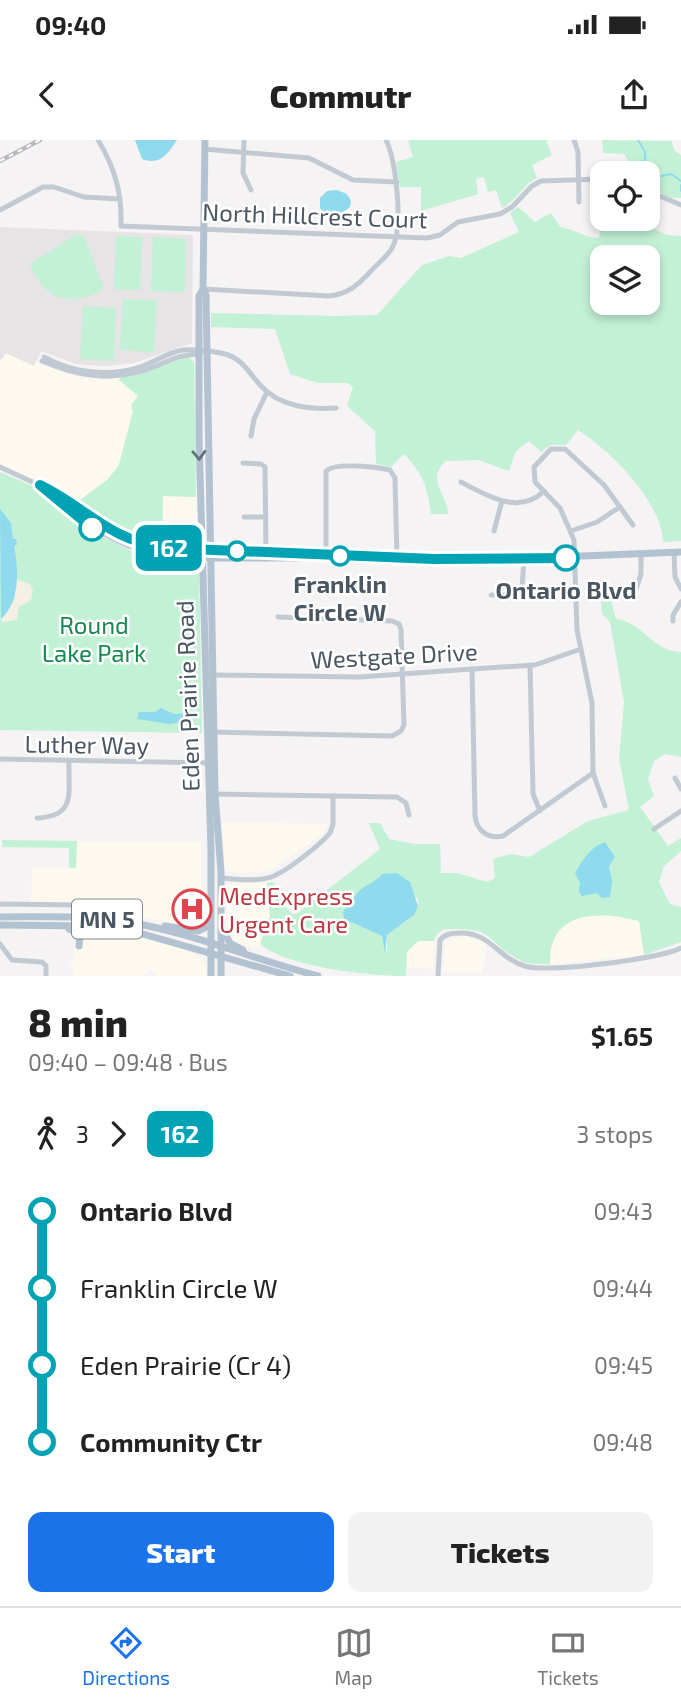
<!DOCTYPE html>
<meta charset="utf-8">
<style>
body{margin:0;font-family:"Exo 2",sans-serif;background:#f2f2f2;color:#222;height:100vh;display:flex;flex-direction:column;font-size:26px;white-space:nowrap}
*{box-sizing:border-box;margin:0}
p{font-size:23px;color:#767676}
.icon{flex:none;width:38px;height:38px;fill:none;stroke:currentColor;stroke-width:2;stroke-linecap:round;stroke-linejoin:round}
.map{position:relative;height:836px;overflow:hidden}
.panel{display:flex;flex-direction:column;background:#fff;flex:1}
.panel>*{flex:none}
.badge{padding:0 14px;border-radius:10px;font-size:24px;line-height:46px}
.controls{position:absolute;left:590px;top:21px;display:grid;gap:14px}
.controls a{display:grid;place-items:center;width:70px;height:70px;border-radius:14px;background:#fff;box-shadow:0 4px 10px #0003;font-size:35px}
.map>.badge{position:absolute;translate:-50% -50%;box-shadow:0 0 0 4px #fff}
.legs{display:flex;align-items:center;gap:10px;height:77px;padding:0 28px;font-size:23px}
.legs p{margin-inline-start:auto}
.headline{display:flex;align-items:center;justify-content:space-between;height:119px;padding:0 28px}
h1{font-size:38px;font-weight:800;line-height:52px}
.cta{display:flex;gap:14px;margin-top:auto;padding:14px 28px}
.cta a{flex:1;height:80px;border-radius:14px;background:#1a73e8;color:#fff;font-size:28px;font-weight:800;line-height:80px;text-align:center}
.cta a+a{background:#f2f2f2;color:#222}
ul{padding:0 28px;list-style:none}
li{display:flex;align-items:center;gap:24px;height:77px;font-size:26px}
li i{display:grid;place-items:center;width:10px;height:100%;margin:0 9px;background:currentColor}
li i::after{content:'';width:18px;height:18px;margin:-9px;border:5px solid;border-radius:50%;background:#fff}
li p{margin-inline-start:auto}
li:first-child i{background:linear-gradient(#0000 50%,currentColor 0)}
li:last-child i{background:linear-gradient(currentColor 50%,#0000 0)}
.status{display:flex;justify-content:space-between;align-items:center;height:49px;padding:0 35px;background:#fff;direction:ltr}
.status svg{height:19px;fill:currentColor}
header{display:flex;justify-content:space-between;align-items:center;height:91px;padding:0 28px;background:#fff;font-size:32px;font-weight:800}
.tab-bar{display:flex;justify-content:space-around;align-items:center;height:98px;border-top:2px solid #e0e0e0;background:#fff;font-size:19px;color:#767676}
.tab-bar a{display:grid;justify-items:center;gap:4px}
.tab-bar .current{color:#1a73e8}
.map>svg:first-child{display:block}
.commercial{fill:#fdf9ef}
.education{fill:#e6e4e5}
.green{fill:#c3f1d5;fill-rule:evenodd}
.sand{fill:#f5f0e5}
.water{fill:#90daee}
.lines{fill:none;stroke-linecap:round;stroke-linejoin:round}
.stream{stroke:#90daee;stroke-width:2}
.minor{stroke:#c1cad2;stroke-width:5}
.major{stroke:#b3c2d1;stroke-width:7}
.rail-casing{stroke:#b5b8bd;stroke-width:4.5}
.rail{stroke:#fff;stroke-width:2;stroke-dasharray:5;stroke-linecap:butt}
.oneway{stroke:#64717d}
.line-1-casing{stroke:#fff;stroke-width:16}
.line-1{stroke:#00a3b4;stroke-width:10}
.stop-1-dot{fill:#fff;stroke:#00a3b4;stroke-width:3.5}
.labels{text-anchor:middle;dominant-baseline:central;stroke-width:5;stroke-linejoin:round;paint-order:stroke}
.shield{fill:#fff;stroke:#808990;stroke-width:2}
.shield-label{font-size:23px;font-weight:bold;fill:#4a5661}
.street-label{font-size:24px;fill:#4a5661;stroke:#fff}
.stop-label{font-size:24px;font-weight:bold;fill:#4a5661;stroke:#fff}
.park-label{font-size:24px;fill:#17864f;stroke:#fff}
.health-label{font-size:24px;fill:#be3a42;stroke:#fff;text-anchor:start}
</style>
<div class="status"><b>09:40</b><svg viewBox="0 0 49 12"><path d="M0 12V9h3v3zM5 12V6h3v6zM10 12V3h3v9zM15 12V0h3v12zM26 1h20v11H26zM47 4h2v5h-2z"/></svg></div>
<header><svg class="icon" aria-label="back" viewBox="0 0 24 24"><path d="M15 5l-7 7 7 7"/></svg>Commutr<svg class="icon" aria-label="share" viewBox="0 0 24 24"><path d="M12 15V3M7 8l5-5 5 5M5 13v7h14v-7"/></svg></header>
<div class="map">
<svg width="681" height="836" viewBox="0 0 681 836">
<rect width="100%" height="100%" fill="#f5f3f3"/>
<!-- commercial -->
<g class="commercial">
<path d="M6,213L33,225L35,222L80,238H120L138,256L132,265L133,271L118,327L108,339L75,364L36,340L0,325V221Z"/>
<path d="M163,356L196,357L198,403H164Z"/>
<path d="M222,682L327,684V687L323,694L270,731L237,733L225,730Z"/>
<path d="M77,701H201L203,782L189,787L137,776L80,770L79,763L31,762L32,728H76Z"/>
<path d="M267,743L270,776L260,804L255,809L235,802L228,794L226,744Z"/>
<path d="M611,774L640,781L644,815L550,824V810L559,790L576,778Z"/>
<path d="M81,790L132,796L183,809L201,817L206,825L207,836H156L152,830H149L142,836H74L70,822L74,821L75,793Z"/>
<path d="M464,796L487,803L482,833L443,832L445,801Z"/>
<path d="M418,801H434L433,829L406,827V812Z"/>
</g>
<!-- education -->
<path class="education" d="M0,87L193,95L192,203L134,223L106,226L76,224L41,211L34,226L6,213L0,221Z"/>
<!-- green -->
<g class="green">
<path d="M408,0H546L552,15L532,25L537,38C523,44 517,60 502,68L496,50L488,52L484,37L476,39L478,54L421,71V47H400L396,22L413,17Z"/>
<path d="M602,0L671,1L675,11L681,15V58H671L648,48V33H630L631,25L624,14L603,13Z"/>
<path d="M518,67L535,82L551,73L560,87C574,89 584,98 599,98L603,79H632L667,95L681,96V401L663,402C662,362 610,310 578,290L566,305H550L541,312L529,301L516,311L509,331L478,320L445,321C426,342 447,352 448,374H431C427,345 424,336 404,314L391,327L376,324L375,291L347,266L353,247L347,243H318L290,234L275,189L211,187V173L335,176L377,175L422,125L449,116L461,118L519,92L510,73ZM602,117H648V163H602Z"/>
<path d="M77,94L84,96L104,148C73,169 42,160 30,124Z"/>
<path d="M116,96L142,97L140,150L114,149Z"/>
<path d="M153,97L186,99L185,152L151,151Z"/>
<path d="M123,159L157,160L154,212L120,210Z"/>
<path d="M83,166L116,168L114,221L80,219Z"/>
<path d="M189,217L194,222L196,357L163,356L162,404C129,397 102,384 75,364L108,339L119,325L133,271L131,265L138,256L119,240L120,238Z"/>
<path d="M0,332L39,349L91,391L137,414L193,421L199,425L202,593L0,590Z"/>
<path d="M611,461L616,479C643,482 653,512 681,512V617L665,614L654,621L648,639L654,656L640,667L668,706L681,698V711L664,726L659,742L670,764L681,767V802L644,815L639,781C601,771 548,769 550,824C539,824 528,825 518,819C485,801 496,788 450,789C441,789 436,793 434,801H418L407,812L406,836C371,836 286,827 260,804L270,776L267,743L274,742L279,758L291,773L296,774L380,709L369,683H380L389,699L415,704H440L441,733H457L487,742L495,738L493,719L511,714L529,717L588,681L629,670L619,618L624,562L610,482L602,474L601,462ZM382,734H389L418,759V766L408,780L387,795V811L382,796L344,779C343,756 370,748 382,734Z"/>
<path d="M2,700L77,701L76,728H69V708L2,707Z"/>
</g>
<!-- sand -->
<path class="sand" d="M15,439L30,444L33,451L31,460L19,467L17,480L3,482L1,479L15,459Z"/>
<!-- water -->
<g class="water">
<path d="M135,0H177C168,13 161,26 142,19Z"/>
<path d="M337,50L347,54L351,61L350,67L342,73L326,75L320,68V58L327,51Z"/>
<path d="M0,369L11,383L13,399H16L17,405L14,406C19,430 20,462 1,479Z"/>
<path d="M161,568L174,574L189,573L193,576L192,580L170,584L137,579L139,572H155Z"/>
<path d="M605,702L615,717L609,726L612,741L610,757L602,758L597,753L582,756L579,752L580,743L575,733C582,721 591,706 605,702Z"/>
<path d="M397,733L410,742L418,766L414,775L387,795L385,813L382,796L344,779L343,772C348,765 353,758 358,752C366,744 375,743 382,734Z"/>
</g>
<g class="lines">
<!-- stream -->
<g class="stream">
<path d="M638,0L645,12V31L656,32L658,37L671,34L681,41"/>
<path d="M681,45V51"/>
</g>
<!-- minor -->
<g class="minor">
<path d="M98,0C115,28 122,53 121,86L427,98L440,95L458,82L500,74L512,67L532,46L541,41L602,39"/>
<path d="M244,0L243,33L251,50"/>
<path d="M574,0L578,12L579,62"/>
<path d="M204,9L309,18L353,40L397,42"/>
<path d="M648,51L681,65"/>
<path d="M0,70L43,47H54L84,57L120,59"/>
<path d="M203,149L329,156C348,154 358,145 370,132C377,124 387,117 392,108C404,88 396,21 386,0"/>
<path d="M44,217C74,234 111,237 143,226C156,221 169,212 183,210C195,209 209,211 221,213C242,217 248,232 261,246C279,266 310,270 336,268"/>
<path d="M42,221C77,236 111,242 148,229C167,222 179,214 200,214"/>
<path d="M251,296L254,279L267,252"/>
<path d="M243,323L261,324L265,327L266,415"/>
<path d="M0,327L54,352L102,387L122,397L157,406L203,410"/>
<path d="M461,342C486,355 519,376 544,351"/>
<path d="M47,351C81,378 109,405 154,413C170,417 186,416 203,418"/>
<path d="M244,377H266"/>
<path d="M494,391L502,361"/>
<path d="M571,391L597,382L620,367"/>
<path d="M674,412L675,437L681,449"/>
<path d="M326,416V331C336,322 376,327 390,330L395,338L397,418"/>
<path d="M635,452L641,434V414"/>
<path d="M491,455L514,454L522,448L524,419"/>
<path d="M673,481V475L681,462"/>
<path d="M530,525L533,654L540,671"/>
<path d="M472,529L475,676C477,692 489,699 503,696L593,633"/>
<path d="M209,535L360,537L472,529L535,525L581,509"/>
<path d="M210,592L392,596L401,591L404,585L401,490L399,484L392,481L278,477"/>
<path d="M0,619L211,623"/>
<path d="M675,638L681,649"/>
<path d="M215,654L397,657L406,663L409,675"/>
<path d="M605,666L593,633L592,563L577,490L574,400L560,368L535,342L534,327L551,309H565L604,345L633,385"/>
<path d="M37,678C77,676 68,653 69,621"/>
<path d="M654,689L681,671"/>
<path d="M221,738C236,739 256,742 271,737C286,732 320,705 330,693L333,684V656"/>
<path d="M0,764L79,765"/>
<path d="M0,804L12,820L42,822L46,826V836"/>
<path d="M438,836L440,800C445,794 451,793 460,793C490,792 499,819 525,826C548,833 659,819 681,808"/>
</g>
<!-- major -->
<g class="major">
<path d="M205,0L203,149L206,155L215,654L221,732V836"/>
<path d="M203,149L199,156V299L211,710V836"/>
<path d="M210,410L484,420L681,412"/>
<path d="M208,418H298"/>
<path d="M0,777C43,777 86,775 128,782C193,793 255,820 318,836"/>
<path d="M0,785L91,786L129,790L290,836"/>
<path d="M165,786L198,791L206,787L209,775"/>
<path d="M69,789L80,794L79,806"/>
<path d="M223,790L230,803L243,810"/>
</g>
<!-- rail casing -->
<g class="rail-casing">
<path id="rail" d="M0,21L40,0"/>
</g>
<!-- rail -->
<use href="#rail" class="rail"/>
</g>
<!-- one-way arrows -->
<defs><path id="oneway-chevron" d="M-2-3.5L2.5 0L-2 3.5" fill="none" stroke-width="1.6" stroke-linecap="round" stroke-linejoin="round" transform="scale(1.75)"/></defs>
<use class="oneway" href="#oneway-chevron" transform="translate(199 315) rotate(88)"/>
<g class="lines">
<!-- line-1 casing -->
<g class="line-1-casing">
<path id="line-1" d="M92,388L40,345C89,369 106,399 166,408L434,419L566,418"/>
</g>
<!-- line-1 -->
<use href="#line-1" class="line-1"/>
</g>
<!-- icons -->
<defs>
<g id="hospital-ring" transform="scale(2.0125)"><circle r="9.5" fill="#fff" stroke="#e0444e" stroke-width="1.5"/><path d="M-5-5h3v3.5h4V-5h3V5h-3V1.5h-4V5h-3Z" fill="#e0444e"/></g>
</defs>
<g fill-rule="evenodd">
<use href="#hospital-ring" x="192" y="769"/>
</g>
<!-- markers -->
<g class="stop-1-dot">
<circle cx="92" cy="388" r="12"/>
<circle cx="237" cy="411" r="9"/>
<circle cx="340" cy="416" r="9"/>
<circle cx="566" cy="418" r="12"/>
</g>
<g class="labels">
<!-- shield labels -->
<rect class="shield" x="72" y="759.5" width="70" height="39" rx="5"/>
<g class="shield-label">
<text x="107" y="779">MN 5</text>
</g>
<!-- street labels -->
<g class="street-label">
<text transform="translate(315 75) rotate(2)">North Hillcrest Court</text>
<text transform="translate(394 515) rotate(-3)">Westgate Drive</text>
<text transform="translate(187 556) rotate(-92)">Eden Prairie Road</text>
<text transform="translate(87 604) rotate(1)">Luther Way</text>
</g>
<!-- stop labels -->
<g class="stop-label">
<text x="340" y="443">Franklin<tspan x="340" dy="28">Circle W</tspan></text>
<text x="566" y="449">Ontario Blvd</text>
</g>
<!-- park labels -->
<g class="park-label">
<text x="94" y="484">Round<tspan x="94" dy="28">Lake Park</tspan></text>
</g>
<!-- health labels -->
<g class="health-label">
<text x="219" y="755">MedExpress<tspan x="219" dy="28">Urgent Care</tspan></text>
</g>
</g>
</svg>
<div class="controls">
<a><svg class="icon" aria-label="locate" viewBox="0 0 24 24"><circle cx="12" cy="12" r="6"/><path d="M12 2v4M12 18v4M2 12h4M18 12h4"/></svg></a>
<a><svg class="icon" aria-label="layers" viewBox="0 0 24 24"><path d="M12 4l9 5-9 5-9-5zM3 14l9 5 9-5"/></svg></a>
</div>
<b class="badge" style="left:169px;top:408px;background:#00a3b4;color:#fff">162</b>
</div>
<section class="panel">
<div class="headline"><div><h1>8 min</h1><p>09:40 – 09:48 · Bus</p></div><b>$1.65</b></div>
<div class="legs"><svg class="icon" aria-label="walk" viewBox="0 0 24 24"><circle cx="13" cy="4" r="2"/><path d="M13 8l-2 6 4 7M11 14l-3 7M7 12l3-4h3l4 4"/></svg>3<svg class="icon" aria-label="forward" viewBox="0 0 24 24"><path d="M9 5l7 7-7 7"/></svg><b class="badge" style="background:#00a3b4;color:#fff">162</b><p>3 stops</p></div>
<ul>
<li><i style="color:#00a3b4"></i><b>Ontario Blvd</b><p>09:43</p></li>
<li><i style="color:#00a3b4"></i><span>Franklin Circle W</span><p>09:44</p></li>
<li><i style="color:#00a3b4"></i><span>Eden Prairie (Cr 4)</span><p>09:45</p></li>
<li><i style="color:#00a3b4"></i><b>Community Ctr</b><p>09:48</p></li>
</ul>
<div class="cta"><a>Start</a><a>Tickets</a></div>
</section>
<nav class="tab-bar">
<a class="current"><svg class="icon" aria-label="directions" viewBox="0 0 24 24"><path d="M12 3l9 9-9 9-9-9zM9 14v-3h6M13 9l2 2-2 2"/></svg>Directions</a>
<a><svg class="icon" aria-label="map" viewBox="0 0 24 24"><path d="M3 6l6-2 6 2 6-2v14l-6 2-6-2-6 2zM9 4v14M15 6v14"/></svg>Map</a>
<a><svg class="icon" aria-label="tickets" viewBox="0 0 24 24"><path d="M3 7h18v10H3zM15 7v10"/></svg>Tickets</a>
</nav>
